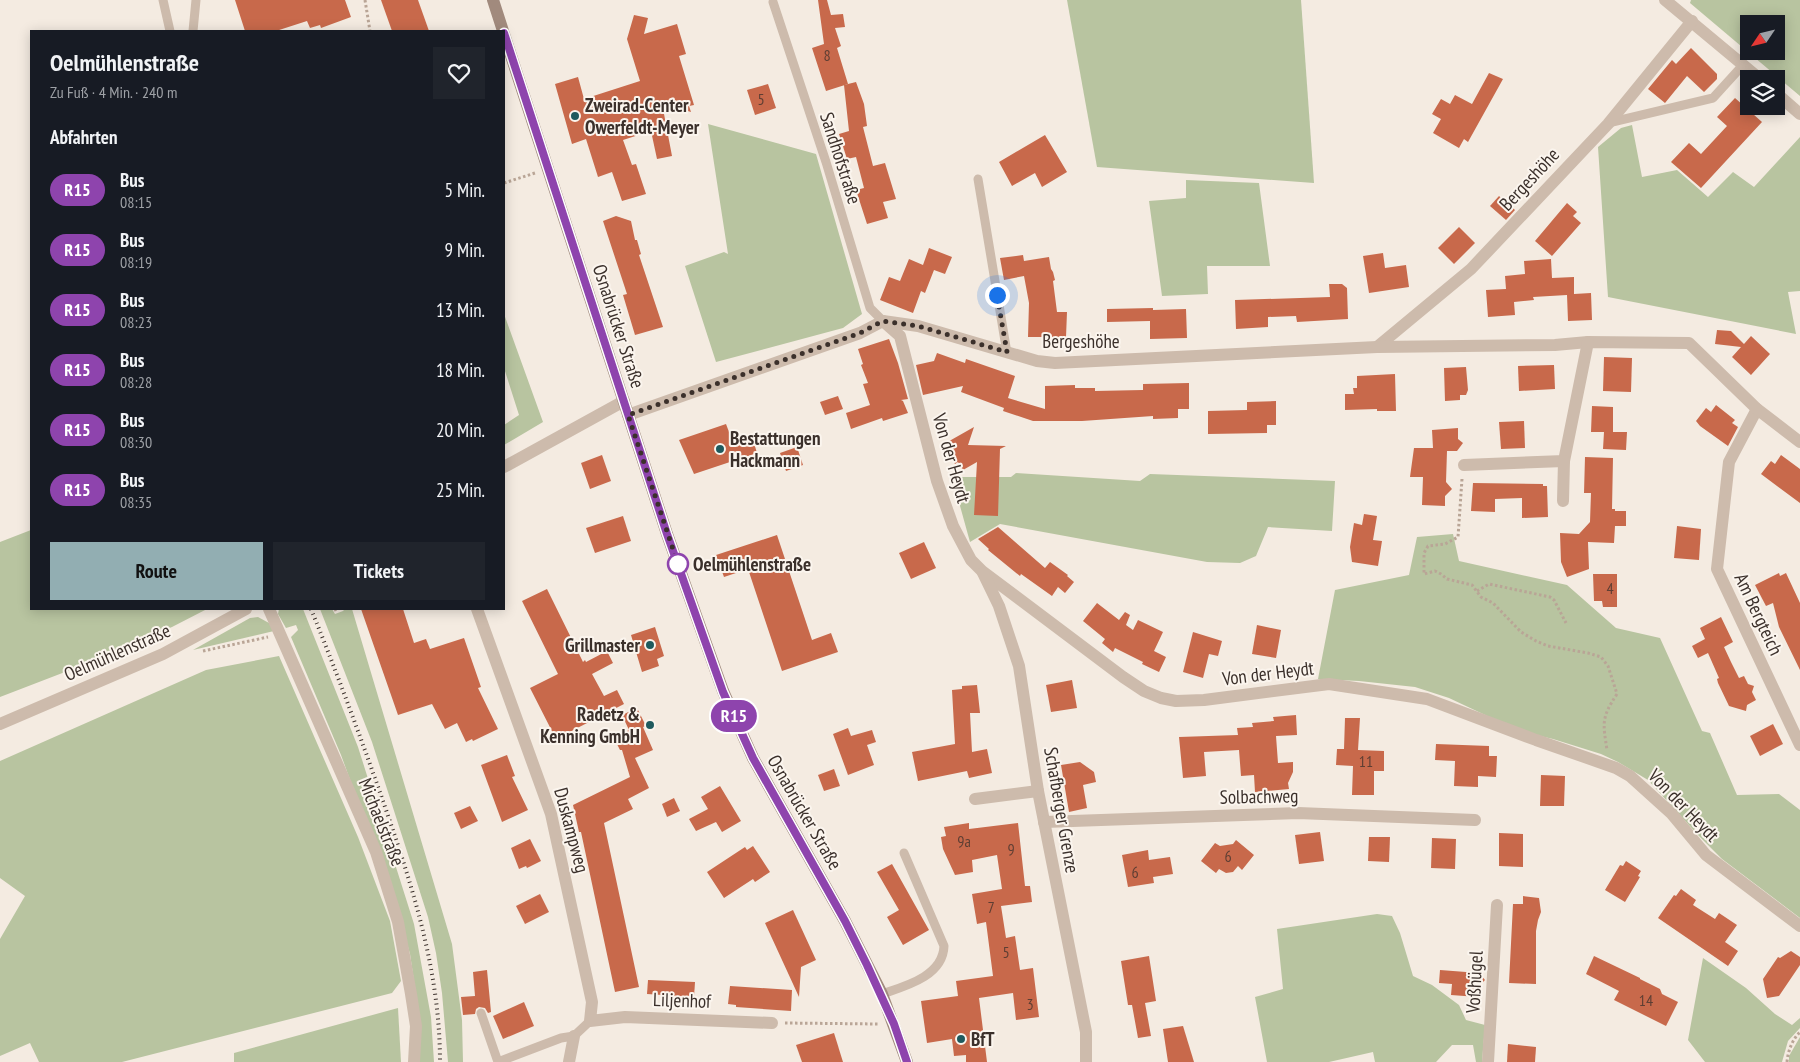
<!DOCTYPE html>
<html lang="de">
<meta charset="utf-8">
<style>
body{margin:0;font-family:"PT Sans Narrow",sans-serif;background:#20242c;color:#f1f3f6;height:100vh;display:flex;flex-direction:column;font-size:19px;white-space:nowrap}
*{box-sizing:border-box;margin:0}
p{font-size:16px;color:#9ea1a6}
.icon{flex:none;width:28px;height:28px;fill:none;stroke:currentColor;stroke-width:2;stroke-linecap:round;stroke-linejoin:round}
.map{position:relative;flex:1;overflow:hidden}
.panel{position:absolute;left:30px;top:30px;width:475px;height:580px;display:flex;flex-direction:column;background:#171b24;border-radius:0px;box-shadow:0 2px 12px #0003}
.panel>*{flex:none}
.badge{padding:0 10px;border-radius:16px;font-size:18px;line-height:32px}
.needle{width:32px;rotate:235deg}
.buttons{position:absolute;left:1740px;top:15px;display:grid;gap:10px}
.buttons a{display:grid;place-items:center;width:45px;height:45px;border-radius:0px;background:#171b24;box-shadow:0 2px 12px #0003;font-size:25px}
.you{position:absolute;width:25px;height:25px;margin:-12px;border:4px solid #fff;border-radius:50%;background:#1a73e8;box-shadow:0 0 0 8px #1a73e833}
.map>.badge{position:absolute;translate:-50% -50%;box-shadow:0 0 0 2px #fff}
h2{padding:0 20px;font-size:19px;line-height:45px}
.round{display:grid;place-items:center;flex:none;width:52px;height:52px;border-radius:0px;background:#20242c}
.headline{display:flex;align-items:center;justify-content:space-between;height:85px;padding:0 20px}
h1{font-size:24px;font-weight:700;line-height:38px}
.action{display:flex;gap:10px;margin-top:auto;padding:10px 20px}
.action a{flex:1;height:58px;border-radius:0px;background:#92aeb2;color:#111;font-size:20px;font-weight:700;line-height:58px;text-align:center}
.action a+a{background:#20242c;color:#f1f3f6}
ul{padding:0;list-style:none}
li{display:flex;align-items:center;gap:15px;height:60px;padding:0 20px}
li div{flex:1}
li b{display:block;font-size:19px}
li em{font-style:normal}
li .badge{min-width:55px;font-weight:700;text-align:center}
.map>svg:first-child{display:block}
.green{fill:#b8c4a0;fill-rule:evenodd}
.building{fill:#c8694b}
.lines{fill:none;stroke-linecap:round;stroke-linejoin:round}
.path{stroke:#b9a596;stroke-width:3;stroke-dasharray:2.5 2.5;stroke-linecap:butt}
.service{stroke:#cdbbac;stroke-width:9}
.minor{stroke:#cdbbac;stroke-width:12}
.tertiary{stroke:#cdbbac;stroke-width:12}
.secondary{stroke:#a18a7d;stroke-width:12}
.rail{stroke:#3b302b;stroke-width:4;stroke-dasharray:1 4;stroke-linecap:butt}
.line-casing{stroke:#fff;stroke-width:11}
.line{stroke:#8e44ad;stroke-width:8}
.walk{stroke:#3b302b;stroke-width:5;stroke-dasharray:0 9}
.poi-dot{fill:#1f5a5e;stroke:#fbf5ee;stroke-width:2}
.stop-dot{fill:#fff;stroke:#8e44ad;stroke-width:2.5}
.labels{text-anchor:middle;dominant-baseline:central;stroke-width:4;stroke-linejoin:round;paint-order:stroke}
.number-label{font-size:16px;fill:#5e3e33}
.poi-label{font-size:19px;font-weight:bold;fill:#3b302b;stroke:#fbf5ee;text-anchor:start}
.street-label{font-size:19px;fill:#3b302b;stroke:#fbf5ee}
.stop-label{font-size:19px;font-weight:bold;fill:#3b302b;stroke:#fbf5ee;text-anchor:start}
</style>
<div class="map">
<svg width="1800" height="1062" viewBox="0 0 1800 1062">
<rect width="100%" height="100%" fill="#f4ebe1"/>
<!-- green -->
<g class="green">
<path d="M1067,0H1301L1314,183L1097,167Z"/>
<path d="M1691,0H1800V96L1690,3ZM1749,24H1776V51H1749Z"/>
<path d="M708,124L816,154L862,314L843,328L716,362L685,266L724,252L728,254Z"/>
<path d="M1632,125L1642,177L1677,170L1708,197L1733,172L1754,187L1800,137V291L1788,292L1796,334L1608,297L1598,147L1621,128Z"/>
<path d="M1186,180L1259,183L1270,266H1207L1208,294L1162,296L1149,201L1186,198Z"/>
<path d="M504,314L543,422L504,445V425L519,415L504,368Z"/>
<path d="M1016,473L1140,481L1150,474L1335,481L1332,531L1268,527L1256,556L1240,563L1207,562L1000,524L970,542L952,477H1011Z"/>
<path d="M31,530V609H207L172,627L65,672L0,697V542Z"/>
<path d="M1453,534L1459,561L1567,585L1616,628L1660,638L1702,731L1710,733L1737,795L1779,794L1800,810V918L1722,859L1697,834L1648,780L1618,762L1601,754L1553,739L1519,731L1449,698L1415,687L1359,681L1318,679L1335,590L1409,575L1417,537Z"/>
<path d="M279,609H303L358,747L414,924L431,1017L434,1062H418L414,981L410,954L398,911L341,755L291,637L298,630L296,625L286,628L278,614Z"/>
<path d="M320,609H332L335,614L343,611L345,609H352L452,944L462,1020L463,1062H448L442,993L436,953L428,917L372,742Z"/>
<path d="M258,617L269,623L274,631L193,650L250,618Z"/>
<path d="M279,656L358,837L390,921L401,981L392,993L122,1062H39L30,1043L0,1056V939L25,896L0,878V761L206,670Z"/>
<path d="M1377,914L1392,916L1400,933L1413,976L1432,985L1459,1005L1466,1020L1485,1025L1482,1062H1476L1473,1045H1452L1436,1062H1375L1373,1052L1329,1062H1267L1255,997L1283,989L1277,929Z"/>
<path d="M1703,958L1746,988L1775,1014L1792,1025L1800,1018V1028L1788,1041L1782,1062H1705L1688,1040Z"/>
<path d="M398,1008L401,1062H234V1053Z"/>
<path d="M1800,1037V1062H1789V1056Z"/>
</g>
<!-- building -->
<g class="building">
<path d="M235,0H345L351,17L321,28L320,25L310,28L307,21L276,31H245Z"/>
<path d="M381,0H418L429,31H392Z"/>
<path d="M818,0H827L831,15L843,14L845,27L835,28L841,46L837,48L848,84L826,91L812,48L824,44Z"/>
<path d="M634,15L648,18L644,34L677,24L686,54L679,56L694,105L689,106L691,112L681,109L664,114L672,156L657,159L651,131L623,140L632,165L636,164L646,194L622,201L612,172L598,177L586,139L572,144L555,84L578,77L584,99L640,81L627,39Z"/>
<path d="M1691,48L1717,74V79L1704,92L1687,76L1665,103L1648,89L1672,60L1676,64Z"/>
<path d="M1489,73L1503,79L1468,142L1464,139L1459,148L1433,133L1441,119L1432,114L1441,99L1450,104L1455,95L1472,104Z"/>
<path d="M856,82L864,104L867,126L863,127L873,166L885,163L896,199L883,202L888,218L867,224L856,190L864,188L856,157L847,159L839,134L849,131L844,85Z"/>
<path d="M768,84L776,108L755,115L747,90Z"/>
<path d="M1735,98L1762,122L1701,188L1671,162L1689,143L1701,154L1727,126L1717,117Z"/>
<path d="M1045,135L1067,172L1042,187L1035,173L1012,186L999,162Z"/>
<path d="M1499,196L1515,210L1506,220L1490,206Z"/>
<path d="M1567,203L1577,212L1573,216L1581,223L1552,256L1535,241Z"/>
<path d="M616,216L631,221L635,240H637L641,254L639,255L663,327L635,335L623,295L627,294L603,221Z"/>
<path d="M1459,227L1475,243L1454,264L1438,248Z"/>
<path d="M929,248L952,257L945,274L934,270L925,293L921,291L913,313L880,300L889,277L900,281L909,259L923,265Z"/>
<path d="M1383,253L1385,268L1406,265L1409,287L1369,293L1363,256Z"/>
<path d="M1023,255L1024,261L1049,257L1051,269L1053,272L1055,280L1053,281L1057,312H1067L1066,337H1028L1029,303L1024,276L1004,280L1000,258Z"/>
<path d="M1551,259L1552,278L1574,277V294L1591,293L1592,320L1568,321L1567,295L1533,297L1534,300L1514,302L1515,315L1488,317L1486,290L1506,289L1505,276L1525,274L1524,261Z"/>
<path d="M1329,284H1342L1347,288L1348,319L1297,322L1296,316L1268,317V327L1236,329L1235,300L1330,297Z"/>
<path d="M1153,308V310L1186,309L1187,338L1150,339V321L1107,322V309Z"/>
<path d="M1717,330L1731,331L1744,344L1751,336L1770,354L1751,375L1732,357L1741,347L1715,344Z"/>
<path d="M889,339L898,363L908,399L901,400L903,401L908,413L883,421L882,418L851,429L846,413L870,405L863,384L868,383L861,365L863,364L858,349Z"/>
<path d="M937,353L965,363L966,359L1015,376L1008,398L1045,409V386L1075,385V388H1095V391L1143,390V384L1189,383V409H1178V418L1153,419V416L1082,421H1033L1003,411L1004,408L961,392L963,386L923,395L916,365L934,361Z"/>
<path d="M1604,357L1632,358L1631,392L1603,391Z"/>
<path d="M1554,365L1555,389L1519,391L1518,366Z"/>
<path d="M1466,367L1468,390L1466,395H1460V400L1445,401L1444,368Z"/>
<path d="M1395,374L1396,411H1377V409L1345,410V394H1354L1353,388H1357V376Z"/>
<path d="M838,396L843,409L825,415L820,402Z"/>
<path d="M1276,401V425H1267V433L1208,434V411L1247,410V402Z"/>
<path d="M1716,405L1735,420L1732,423L1738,427L1728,446L1700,426L1696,421L1706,408L1711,412Z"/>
<path d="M1592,406L1613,407V432H1627L1626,450L1603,449L1604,432H1591Z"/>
<path d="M1524,421L1525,448L1501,449L1499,422Z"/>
<path d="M726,424L732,440L751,433L757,453L694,474L679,440Z"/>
<path d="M974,427L968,445L1006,446L1000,449L998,516L974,515L977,462L963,470L958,462L955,464L944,444Z"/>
<path d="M1458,428V439L1463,443L1457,451H1447L1446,482L1452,489L1445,496V506L1422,505L1423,477H1410L1414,448H1433L1432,430Z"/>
<path d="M797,447L803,465L786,471L780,453Z"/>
<path d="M602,455L611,481L590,489L581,463Z"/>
<path d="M1781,455L1800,469V503L1761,474L1771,461L1775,464Z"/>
<path d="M1585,457L1613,458L1612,509H1615V511H1626V526H1615L1614,543L1588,542L1589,569L1567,577L1561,562L1560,533L1579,534L1590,522L1591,493H1584Z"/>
<path d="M1473,483L1543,484V486H1547L1548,517L1522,518V498L1495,499V512L1471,511Z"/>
<path d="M1364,514L1377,516L1373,540L1382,541L1378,566L1352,562L1350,547L1354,523L1362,525Z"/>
<path d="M623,516L631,541L595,553L586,528Z"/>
<path d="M1677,526L1701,529L1699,560L1674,558Z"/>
<path d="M998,527L1045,568L1050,562L1068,575L1067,576L1074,582L1065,593L1058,587L1052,596L1021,574L1020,576L988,550L989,549L978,539Z"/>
<path d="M777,535L812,640L831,633L838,652L782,671L748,569L724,577L716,555Z"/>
<path d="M924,542L936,568L911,579L899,553Z"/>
<path d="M1779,573L1780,576L1786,573L1800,603V670L1779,627L1773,603L1766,606L1755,585Z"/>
<path d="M1593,574H1617V607H1603L1602,601H1594Z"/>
<path d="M547,589L583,662L585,660L586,662L607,651L613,663L592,674L604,696L617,690L624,704L556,739L530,688L558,674L522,601Z"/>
<path d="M1097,603L1119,620L1125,612L1130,615L1126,625L1133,630L1138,620L1163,632L1154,651L1166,657L1159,672L1142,664L1143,662L1115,648L1113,652L1102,643L1105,639L1083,621Z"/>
<path d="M361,609H403L414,643L426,639L430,649L464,638L481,687L478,688L498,729L473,741L472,739L466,742L457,723L445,729L432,704L398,715Z"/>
<path d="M1721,617L1733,642L1724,647L1731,662L1739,678L1744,676L1748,684L1754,686L1752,692L1756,700L1747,705L1746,711L1729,706L1718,683L1717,679L1719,678L1708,653L1698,658L1692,646L1705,639L1700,628Z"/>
<path d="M1257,625L1281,630L1276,658L1252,654Z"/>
<path d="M655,627L664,656L657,659L659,666L642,672L631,635Z"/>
<path d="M1193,632L1222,641L1218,656L1209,654L1203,678L1183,672Z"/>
<path d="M1072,680L1077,708L1051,712L1046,685Z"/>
<path d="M977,685L980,713H970L972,752L987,749L992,773L969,778L967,771L918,781L912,752L955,744L952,690L962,689V686Z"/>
<path d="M637,708L646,726L643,727L653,750L635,758L649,788L628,799L633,809L604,823L639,987L615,992L581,832H579L573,805L630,777L622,750H620L614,738L629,730L622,715Z"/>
<path d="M1296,715L1297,735L1276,736L1278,763L1293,762V772L1288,783L1289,789L1255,792L1254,775L1241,776L1239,750L1204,752L1206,776L1183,778L1179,737L1238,735L1237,728L1253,727L1252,723L1274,721L1273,717Z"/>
<path d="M1345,718H1360L1358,750L1384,751V771H1374V795H1352L1353,766L1336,765L1337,749H1344Z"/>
<path d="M1773,724L1783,744L1760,756L1750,736Z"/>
<path d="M848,728L851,736L872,730L876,742L867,745L874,765L848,775L833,734Z"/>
<path d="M1436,744L1489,746V756H1497L1496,777L1478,776V787L1454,786L1455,761L1435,760Z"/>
<path d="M507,755L515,776L512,777L528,810L502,822L481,765Z"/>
<path d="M1080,762L1094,772L1096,782L1083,785L1087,808L1069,812L1061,765Z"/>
<path d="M834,769L840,786L824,791L818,775Z"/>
<path d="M1541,775L1565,776L1564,806H1540Z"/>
<path d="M720,786L741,821L722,832L716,822L696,831L689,819L708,809L701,797Z"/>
<path d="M674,798L680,811L667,817L662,804Z"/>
<path d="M470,806L478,821L461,829L454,813Z"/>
<path d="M969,823V829L1018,823L1025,886H1030L1032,902L1001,906L1006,938L1015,936L1020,970L1033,968L1039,1017L1016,1020L1013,993L979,998L987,1062H966V1055L954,1056L952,1039L927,1043L921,1001L958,996L956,981L993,976L986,922L977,924L972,894L1002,889L997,855L972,860L973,872L955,875L943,849L941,837L946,836L944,827Z"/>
<path d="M1320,832L1324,861L1299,864L1295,835Z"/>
<path d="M1499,833L1523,834V867L1499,866Z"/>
<path d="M1369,837H1390L1389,862L1368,861Z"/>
<path d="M1432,838L1456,839L1455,869L1431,868Z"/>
<path d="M530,839L541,861L527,868L526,866L519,869L511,848Z"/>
<path d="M1236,840L1254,855L1242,870L1238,866L1233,872L1226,873L1219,869L1216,873L1201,861L1215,843L1220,846L1233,844Z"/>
<path d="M753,846L770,872L755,882L753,879L724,898L707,872L745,847L747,850Z"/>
<path d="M1148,850L1149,860L1170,857L1173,874L1153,877L1154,883L1128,887L1122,855Z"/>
<path d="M1626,861L1641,871L1638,876L1640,877L1625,902L1605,890L1620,865L1623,866Z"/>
<path d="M892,864L929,930L903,945L887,917L899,910L877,872Z"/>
<path d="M1681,889L1696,900L1693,905L1715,919L1719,913L1737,925L1725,942L1738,951L1728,966L1658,918L1674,895L1676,896Z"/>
<path d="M540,894L549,912L525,924L516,906Z"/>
<path d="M1523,896L1539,898L1541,912L1538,920L1536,931V984L1509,983L1513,904H1523Z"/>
<path d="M793,910L816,960L801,967L799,997L765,923Z"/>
<path d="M1791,951L1800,957V965L1779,996L1767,998L1763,979L1778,957L1780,958Z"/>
<path d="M1149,956L1156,1001L1145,1003L1151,1036L1138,1038L1132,1005H1128L1121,961Z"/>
<path d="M1594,956L1640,978V979L1660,989L1662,994L1678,1002L1666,1026L1614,1000L1619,991L1586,974Z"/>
<path d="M487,970L491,1012L488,1013L485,1008L479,1007L476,1009L475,1014L463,1015L461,997L475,996L473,972Z"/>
<path d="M1440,970L1479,973L1485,980L1479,986L1478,997L1451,995L1452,984L1439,983Z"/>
<path d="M648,980L695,982L694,997L647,994Z"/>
<path d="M730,986L792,990L791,1011L736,1007V1005L728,1004Z"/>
<path d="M524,1002L534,1026L503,1039L493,1016Z"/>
<path d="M1183,1026L1194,1062H1168L1163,1029Z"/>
<path d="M834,1033L843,1062H802L796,1045Z"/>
<path d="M1508,1044L1536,1047L1535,1062H1507Z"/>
</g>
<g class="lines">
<!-- path -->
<g class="path">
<path d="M365,0L370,31"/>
<path d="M504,183L535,173"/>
<path d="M1462,479L1458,537L1445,544L1428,546L1424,553V574L1435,571L1441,574L1447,579L1472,585L1481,597L1493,603L1521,632L1536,641L1548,646L1588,653L1601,657L1608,666L1617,694C1601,718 1603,723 1607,750"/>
<path d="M1477,591L1489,584L1550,597L1554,600L1566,623"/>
<path d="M334,610L337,609"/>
<path d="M203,651L268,637"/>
<path d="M785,1023L879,1024"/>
<path d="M1787,1062C1788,1051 1792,1040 1800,1032"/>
</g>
<!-- service -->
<g class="service">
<path d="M163,0L170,31"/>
<path d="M773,2L826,162L870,308L883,321"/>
<path d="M193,31L196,0"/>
<path d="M1608,123L1713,98L1743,65"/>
<path d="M978,179L1007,353"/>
<path d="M882,994C906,986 943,976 944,946L904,853"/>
<path d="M481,1013L498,1062L561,1038L574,1036L590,1021"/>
</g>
<!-- minor -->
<g class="minor">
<path d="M1665,0L1760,79"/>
<path d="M1776,93L1800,114"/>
<path d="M883,321L900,336L937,481L953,526L971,560L982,571L1123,677L1144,691L1161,698L1176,701L1204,700L1329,684L1427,699L1536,740L1616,768L1630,776L1671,813L1706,855L1800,926"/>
<path d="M1377,347L1471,269L1608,124L1692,21"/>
<path d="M1757,409L1729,462L1717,569L1800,745"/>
<path d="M628,415L860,333L883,321L918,326L1037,361L1055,363L1377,347L1555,345L1588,342L1689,343L1757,409L1800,442"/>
<path d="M1464,465L1564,461L1588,342"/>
<path d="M1563,501L1564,461"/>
<path d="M983,573L999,606L1019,666L1038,791L1086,1032V1062"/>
<path d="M269,609L376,852L398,922L411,994L416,1026L414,1062"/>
<path d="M477,609L551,814L592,1002L590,1021L625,1017L772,1023"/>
<path d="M975,799L1038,791"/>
<path d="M1044,822L1298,813L1475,820"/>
<path d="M569,1062L574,1036"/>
<path d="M1488,1062L1497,905"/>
</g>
<!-- tertiary -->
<g class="tertiary">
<path d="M504,467L624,401"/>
<path d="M0,724L163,654L246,609"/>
</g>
<!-- secondary -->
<g class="secondary">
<path d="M493,0L503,31"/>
<path d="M504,34L667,534L723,691L753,758L845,921L882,994L907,1062"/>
</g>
<!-- rail -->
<path class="rail" d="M311,609C337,673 361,738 384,804C413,888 440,972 440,1062"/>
</g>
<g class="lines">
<!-- line casing -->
<g class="line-casing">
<path id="line" d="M504,33L667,534L723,692L753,758L845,921L867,965L894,1024L907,1062"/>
</g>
<!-- line -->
<use href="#line" class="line"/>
<!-- walk -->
<path class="walk" d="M678,564L628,415L860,333L883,321L918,326L1007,352L997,295"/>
</g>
<!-- markers -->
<g class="poi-dot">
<circle cx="575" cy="116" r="5"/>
<circle cx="720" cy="449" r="5"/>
<circle cx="650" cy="645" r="5"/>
<circle cx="650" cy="725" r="5"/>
<circle cx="961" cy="1039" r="5"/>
</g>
<circle class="stop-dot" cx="678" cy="564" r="10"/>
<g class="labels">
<!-- number labels -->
<g class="number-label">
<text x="827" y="55">8</text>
<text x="761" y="99">5</text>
<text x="1610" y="588">4</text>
<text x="1366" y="761">11</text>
<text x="964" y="841">9a</text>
<text x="1011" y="849">9</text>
<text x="1228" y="856">6</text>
<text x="1135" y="872">6</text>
<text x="991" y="907">7</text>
<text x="1006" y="952">5</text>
<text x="1646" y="1000">14</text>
<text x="1030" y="1004">3</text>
</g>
<!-- poi labels -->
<g class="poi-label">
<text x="585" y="105">Zweirad-Center<tspan x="585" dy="22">Owerfeldt-Meyer</tspan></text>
<text x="730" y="438">Bestattungen<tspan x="730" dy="22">Hackmann</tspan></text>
<text x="640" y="645" text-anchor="end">Grillmaster</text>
<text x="640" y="714" text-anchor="end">Radetz &amp;<tspan x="640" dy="22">Kenning GmbH</tspan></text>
<text x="971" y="1039">BfT</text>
</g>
<!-- street labels -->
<g class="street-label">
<text transform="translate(841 158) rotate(72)">Sandhofstraße</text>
<text transform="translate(1529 179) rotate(-47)">Bergeshöhe</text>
<text transform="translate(619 326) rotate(72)">Osnabrücker Straße</text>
<text x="1081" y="341">Bergeshöhe</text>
<text transform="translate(952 458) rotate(74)">Von der Heydt</text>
<text transform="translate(1759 614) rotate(65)">Am Bergteich</text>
<text transform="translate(117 652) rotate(-24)">Oelmühlenstraße</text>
<text transform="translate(1268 673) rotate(-7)">Von der Heydt</text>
<text transform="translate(1259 796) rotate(-1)">Solbachweg</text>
<text transform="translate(1684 805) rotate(46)">Von der Heydt</text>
<text transform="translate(1062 810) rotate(80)">Schafberger Grenze</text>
<text transform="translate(805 812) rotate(60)">Osnabrücker Straße</text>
<text transform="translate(382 822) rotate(68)">Michaelstraße</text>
<text transform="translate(572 830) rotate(75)">Duskampweg</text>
<text transform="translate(1474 982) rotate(-87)">Voßhügel</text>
<text transform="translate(682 1000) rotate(2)">Liljenhof</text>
</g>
<!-- stop labels -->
<g class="stop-label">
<text x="693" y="564">Oelmühlenstraße</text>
</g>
</g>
</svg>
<div class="buttons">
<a><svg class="needle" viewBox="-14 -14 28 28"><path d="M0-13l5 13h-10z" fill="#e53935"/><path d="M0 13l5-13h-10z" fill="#9ea1a6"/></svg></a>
<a><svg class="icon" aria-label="layers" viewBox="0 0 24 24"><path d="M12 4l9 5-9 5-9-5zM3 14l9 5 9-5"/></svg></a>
</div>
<div class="you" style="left:997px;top:295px"></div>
<b class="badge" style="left:734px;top:716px;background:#8e44ad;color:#fff">R15</b>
<section class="panel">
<div class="headline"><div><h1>Oelmühlenstraße</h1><p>Zu Fuß · 4 Min. · 240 m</p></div><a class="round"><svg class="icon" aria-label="heart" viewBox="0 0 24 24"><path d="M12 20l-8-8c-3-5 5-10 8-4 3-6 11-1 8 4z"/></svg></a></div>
<h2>Abfahrten</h2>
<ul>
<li><span class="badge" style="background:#8e44ad;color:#fff">R15</span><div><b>Bus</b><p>08:15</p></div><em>5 Min.</em></li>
<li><span class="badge" style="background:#8e44ad;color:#fff">R15</span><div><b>Bus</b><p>08:19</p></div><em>9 Min.</em></li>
<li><span class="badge" style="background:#8e44ad;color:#fff">R15</span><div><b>Bus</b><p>08:23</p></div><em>13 Min.</em></li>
<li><span class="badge" style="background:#8e44ad;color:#fff">R15</span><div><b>Bus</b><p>08:28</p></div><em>18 Min.</em></li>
<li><span class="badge" style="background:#8e44ad;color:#fff">R15</span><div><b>Bus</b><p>08:30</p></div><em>20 Min.</em></li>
<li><span class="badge" style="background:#8e44ad;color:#fff">R15</span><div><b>Bus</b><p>08:35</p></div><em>25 Min.</em></li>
</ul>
<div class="action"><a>Route</a><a>Tickets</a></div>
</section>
</div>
